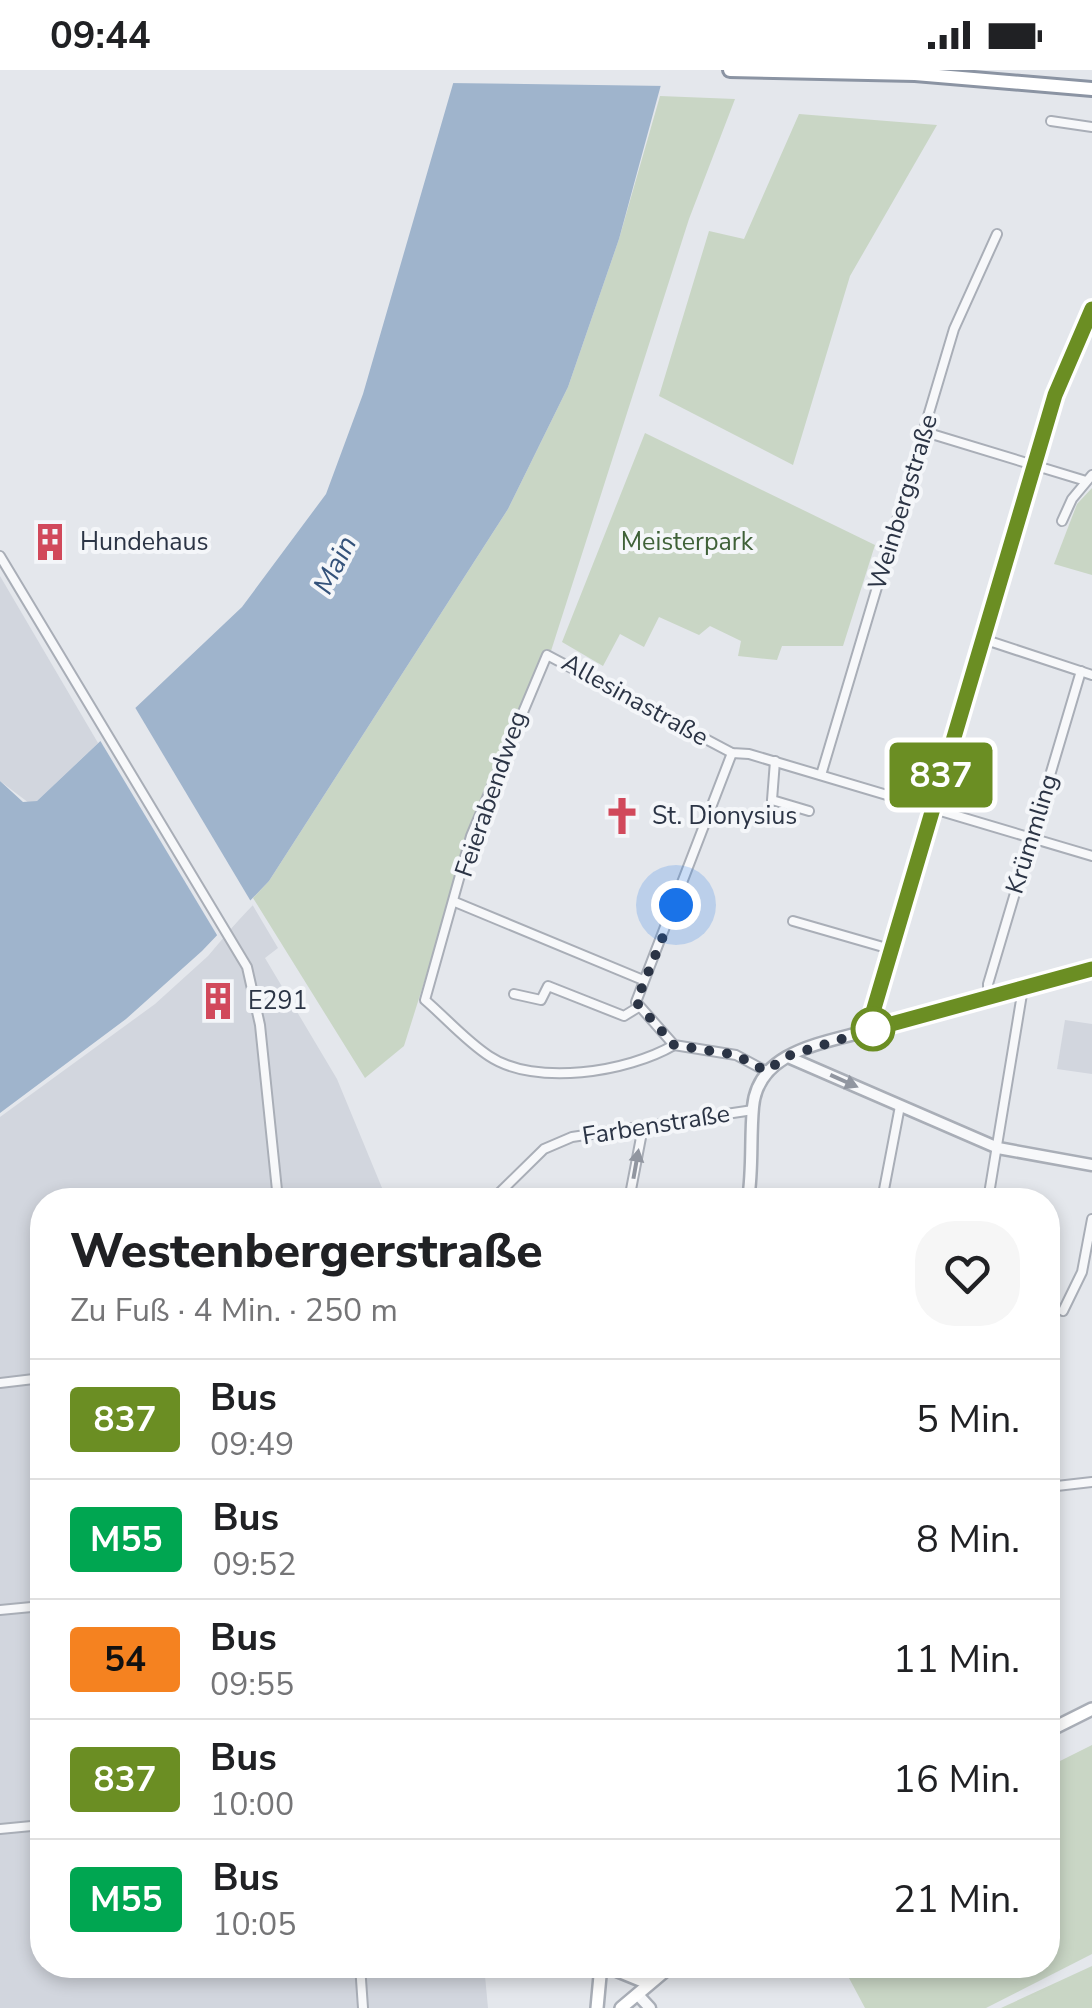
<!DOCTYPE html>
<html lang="de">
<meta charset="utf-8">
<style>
body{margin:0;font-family:"Nunito Sans",sans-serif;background:#f6f6f6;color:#202124;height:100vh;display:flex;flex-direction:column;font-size:38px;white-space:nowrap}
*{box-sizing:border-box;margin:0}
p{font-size:32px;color:#757577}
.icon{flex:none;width:55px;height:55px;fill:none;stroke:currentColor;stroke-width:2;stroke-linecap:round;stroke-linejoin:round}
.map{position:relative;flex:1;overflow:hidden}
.panel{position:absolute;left:30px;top:1118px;width:1030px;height:790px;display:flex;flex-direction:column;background:#fff;border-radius:40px;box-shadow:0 5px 15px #0003}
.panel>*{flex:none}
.badge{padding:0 20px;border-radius:8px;font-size:35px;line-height:65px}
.you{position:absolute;width:50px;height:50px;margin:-25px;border:8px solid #fff;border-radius:50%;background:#1a73e8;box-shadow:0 0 0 15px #1a73e833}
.map>.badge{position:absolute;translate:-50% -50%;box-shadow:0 0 0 5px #fff}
.round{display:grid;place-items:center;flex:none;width:105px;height:105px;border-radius:40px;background:#f6f6f6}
.head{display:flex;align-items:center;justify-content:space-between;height:170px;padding:0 40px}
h1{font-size:48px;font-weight:800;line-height:75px}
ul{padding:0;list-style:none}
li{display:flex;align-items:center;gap:30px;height:120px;padding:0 40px;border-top:2px solid #e0e0e0}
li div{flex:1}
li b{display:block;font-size:38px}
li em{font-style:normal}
li .badge{min-width:110px;font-weight:700;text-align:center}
.status{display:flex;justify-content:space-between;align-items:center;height:70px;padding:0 50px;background:#fff;direction:ltr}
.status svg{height:28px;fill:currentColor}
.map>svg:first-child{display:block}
.built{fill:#d2d6de}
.green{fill:#c9d6c5}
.water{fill:#9fb4cc}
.pier{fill:#e4e7ec}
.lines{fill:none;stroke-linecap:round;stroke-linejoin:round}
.minor-casing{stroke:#a9aeb7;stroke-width:12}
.tertiary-casing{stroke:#a9aeb7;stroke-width:15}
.secondary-casing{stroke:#a9aeb7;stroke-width:16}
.trunk-casing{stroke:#8b94a3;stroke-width:18}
.minor{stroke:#f7f8fa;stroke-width:8}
.tertiary{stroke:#f7f8fa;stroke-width:10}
.secondary{stroke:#fff;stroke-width:11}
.trunk{stroke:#fff;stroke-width:12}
.oneway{fill:#9196a0}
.line-casing{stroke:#fff;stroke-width:22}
.line{stroke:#6b8e23;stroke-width:15}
.walk{stroke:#2b3445;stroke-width:10;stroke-dasharray:0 18}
.stop-dot{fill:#fff;stroke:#6b8e23;stroke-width:5}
.labels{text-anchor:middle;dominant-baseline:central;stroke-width:8;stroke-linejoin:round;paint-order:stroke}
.street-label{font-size:25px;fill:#2b3445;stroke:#f4f6f9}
.poi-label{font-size:25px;fill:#2b3445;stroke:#f4f6f9;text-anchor:start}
.park-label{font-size:25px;fill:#3f6138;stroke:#f4f6f9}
.water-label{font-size:28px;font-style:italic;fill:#34527a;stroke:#f4f6f9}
</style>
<div class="status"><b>09:44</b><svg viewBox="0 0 49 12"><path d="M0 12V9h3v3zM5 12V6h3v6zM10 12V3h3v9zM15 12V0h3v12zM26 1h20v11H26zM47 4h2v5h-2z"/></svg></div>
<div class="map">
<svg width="1092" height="1938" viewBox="0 0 1092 1938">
<rect width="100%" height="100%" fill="#e4e7ec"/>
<!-- built -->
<g class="built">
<path d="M0,506L98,673L37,731L29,733L0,711Z"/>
<path d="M252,834L278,878L265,888L337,1009L387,1130H42V1895H484L488,1938H0V1047L155,934L208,886Z"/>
<path d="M1065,950L1092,954V1004L1057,999Z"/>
</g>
<!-- green -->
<g class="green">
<path d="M660,26L735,29L689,149L551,581L543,585L484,722L404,976L365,1008L253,828L269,811L508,439L568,317L619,169Z"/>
<path d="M799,44L937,55L850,206L793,395L659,326L709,161L744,169Z"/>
<path d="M645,363L875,475L843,576H782L777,590L738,586L741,571L710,556L699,565L659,547L644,577L620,564L603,596L562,572Z"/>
<path d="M1092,418V505L1054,494L1077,434Z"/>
<path d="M1092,1675V1884L986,1938H865L842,1895H1048V1697Z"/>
<path d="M1092,1896V1938H1001Z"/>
</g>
<!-- water -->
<path class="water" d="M457,0H665L619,169L568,317L508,439L269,811L202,881L126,949L0,1043V711L23,732L37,731L242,537L326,424L363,324Z"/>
<!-- pier -->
<g class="pier">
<path d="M451,0H670L667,16L448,13Z"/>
<path d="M133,634L253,835L220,870L98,667Z"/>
</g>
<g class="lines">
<!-- minor casing -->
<g class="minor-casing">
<g id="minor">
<path d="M1051,51L1092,57"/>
<path d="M925,362L1086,411"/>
<path d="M1062,451L1072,429L1092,405"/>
<path d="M0,486L247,897L260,955L278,1130"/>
<path d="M983,569L1092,605"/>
<path d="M732,683L636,932L674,975L736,985L766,1001"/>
<path d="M775,691L772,730L809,741"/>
<path d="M821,705L954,259L997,164"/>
<path d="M455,832L643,910"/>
<path d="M793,851L890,879"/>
<path d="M514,924L541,930L548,916L624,946L637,938"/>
<path d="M988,928V914L1081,601"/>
<path d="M873,959L1092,899"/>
<path d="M674,975C628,1002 535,1017 489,986C466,971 446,948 425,930L471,766L547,585L732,683L749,684L1092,786"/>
<path d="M492,1130L544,1079L572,1067L753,1040"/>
<path d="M629,1130L643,1057"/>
<path d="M882,1130L900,1036"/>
<path d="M988,1130L1023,918"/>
<path d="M1063,1241L1082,1202L1092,1149"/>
<path d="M0,1313L42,1308"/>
<path d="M1048,1417L1092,1412"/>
<path d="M0,1540L42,1536"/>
<path d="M0,1759L42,1755"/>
<path d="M360,1895L363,1938"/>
</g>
</g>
<!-- tertiary casing -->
<g class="tertiary-casing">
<g id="tertiary">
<path d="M788,987L998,1078L1092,1095"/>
<path d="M748,1130C753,1098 750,1069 753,1037C758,979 827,973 873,959L872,944L895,862L1055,325L1092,239"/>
<path d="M639,1926L650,1938"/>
</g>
</g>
<!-- secondary casing -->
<g class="secondary-casing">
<g id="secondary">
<path d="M1048,1661L1092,1639"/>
<path d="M618,1901L640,1910L658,1906"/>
<path d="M597,1938L601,1895"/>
<path d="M621,1938L672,1895"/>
</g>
</g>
<!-- trunk casing -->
<g class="trunk-casing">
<path id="trunk" d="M730,0L915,4L1092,19"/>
</g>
<!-- minor -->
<use href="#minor" class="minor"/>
<!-- tertiary -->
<use href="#tertiary" class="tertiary"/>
<!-- secondary -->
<use href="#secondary" class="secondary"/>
<!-- trunk -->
<use href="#trunk" class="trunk"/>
</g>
<!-- one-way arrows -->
<defs><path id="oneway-solid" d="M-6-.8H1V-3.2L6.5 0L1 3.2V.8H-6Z" transform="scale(2.5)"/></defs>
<g class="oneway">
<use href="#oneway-solid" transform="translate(844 1011) rotate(24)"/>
<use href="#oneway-solid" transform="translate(636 1094) rotate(-80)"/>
</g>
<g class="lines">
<!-- line casing -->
<g class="line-casing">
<path id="line" d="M1092,239L1055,325L870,952L873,959L1092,899"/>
</g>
<!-- line -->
<use href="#line" class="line"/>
<!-- walk -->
<path class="walk" d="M676,835L636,932L674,975L736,985L766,1001L788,986L873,959"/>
</g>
<!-- icons -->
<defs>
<g id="building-bare" transform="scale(3)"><path d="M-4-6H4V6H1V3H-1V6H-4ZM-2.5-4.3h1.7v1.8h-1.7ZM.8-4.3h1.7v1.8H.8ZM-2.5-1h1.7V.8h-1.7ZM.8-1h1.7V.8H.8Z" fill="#d1495b" stroke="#f4f6f9" stroke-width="2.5" paint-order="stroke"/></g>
<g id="church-bare" transform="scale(3)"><path d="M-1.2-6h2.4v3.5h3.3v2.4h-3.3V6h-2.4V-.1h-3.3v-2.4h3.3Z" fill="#d1495b" stroke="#f4f6f9" stroke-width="2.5" paint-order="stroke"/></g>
</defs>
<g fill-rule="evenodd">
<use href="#building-bare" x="50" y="472"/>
<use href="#church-bare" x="622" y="746"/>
<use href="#building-bare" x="218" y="931"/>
</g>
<!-- markers -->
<circle class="stop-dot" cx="873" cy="959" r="20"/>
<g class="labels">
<!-- street labels -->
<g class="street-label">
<text transform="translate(903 432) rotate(-73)">Weinbergstraße</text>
<text transform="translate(635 630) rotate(29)">Allesinastraße</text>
<text transform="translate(491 724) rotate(-71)">Feierabendweg</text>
<text transform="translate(1032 764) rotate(-73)">Krümmling</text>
<text transform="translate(656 1055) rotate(-9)">Farbenstraße</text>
</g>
<!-- poi labels -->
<g class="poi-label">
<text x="80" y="472">Hundehaus</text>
<text x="652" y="746">St. Dionysius</text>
<text x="248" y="931">E291</text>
</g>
<!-- park labels -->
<g class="park-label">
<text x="687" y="472">Meisterpark</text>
</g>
<!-- water labels -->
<g class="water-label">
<text transform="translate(335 495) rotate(-63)">Main</text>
</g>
</g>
</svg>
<div class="you" style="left:676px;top:835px"></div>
<b class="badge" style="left:941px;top:705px;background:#6b8e23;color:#fff">837</b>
<section class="panel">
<div class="head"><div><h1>Westenbergerstraße</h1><p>Zu Fuß · 4 Min. · 250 m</p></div><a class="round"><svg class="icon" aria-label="heart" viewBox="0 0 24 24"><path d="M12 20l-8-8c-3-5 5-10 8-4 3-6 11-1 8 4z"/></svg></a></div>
<ul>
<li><span class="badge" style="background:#6b8e23;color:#fff">837</span><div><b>Bus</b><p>09:49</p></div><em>5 Min.</em></li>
<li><span class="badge" style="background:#00a651;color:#fff">M55</span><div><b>Bus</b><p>09:52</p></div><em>8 Min.</em></li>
<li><span class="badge" style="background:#f58220;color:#111">54</span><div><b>Bus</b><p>09:55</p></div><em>11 Min.</em></li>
<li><span class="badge" style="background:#6b8e23;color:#fff">837</span><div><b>Bus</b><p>10:00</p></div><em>16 Min.</em></li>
<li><span class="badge" style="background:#00a651;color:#fff">M55</span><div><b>Bus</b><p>10:05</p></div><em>21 Min.</em></li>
</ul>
</section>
</div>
